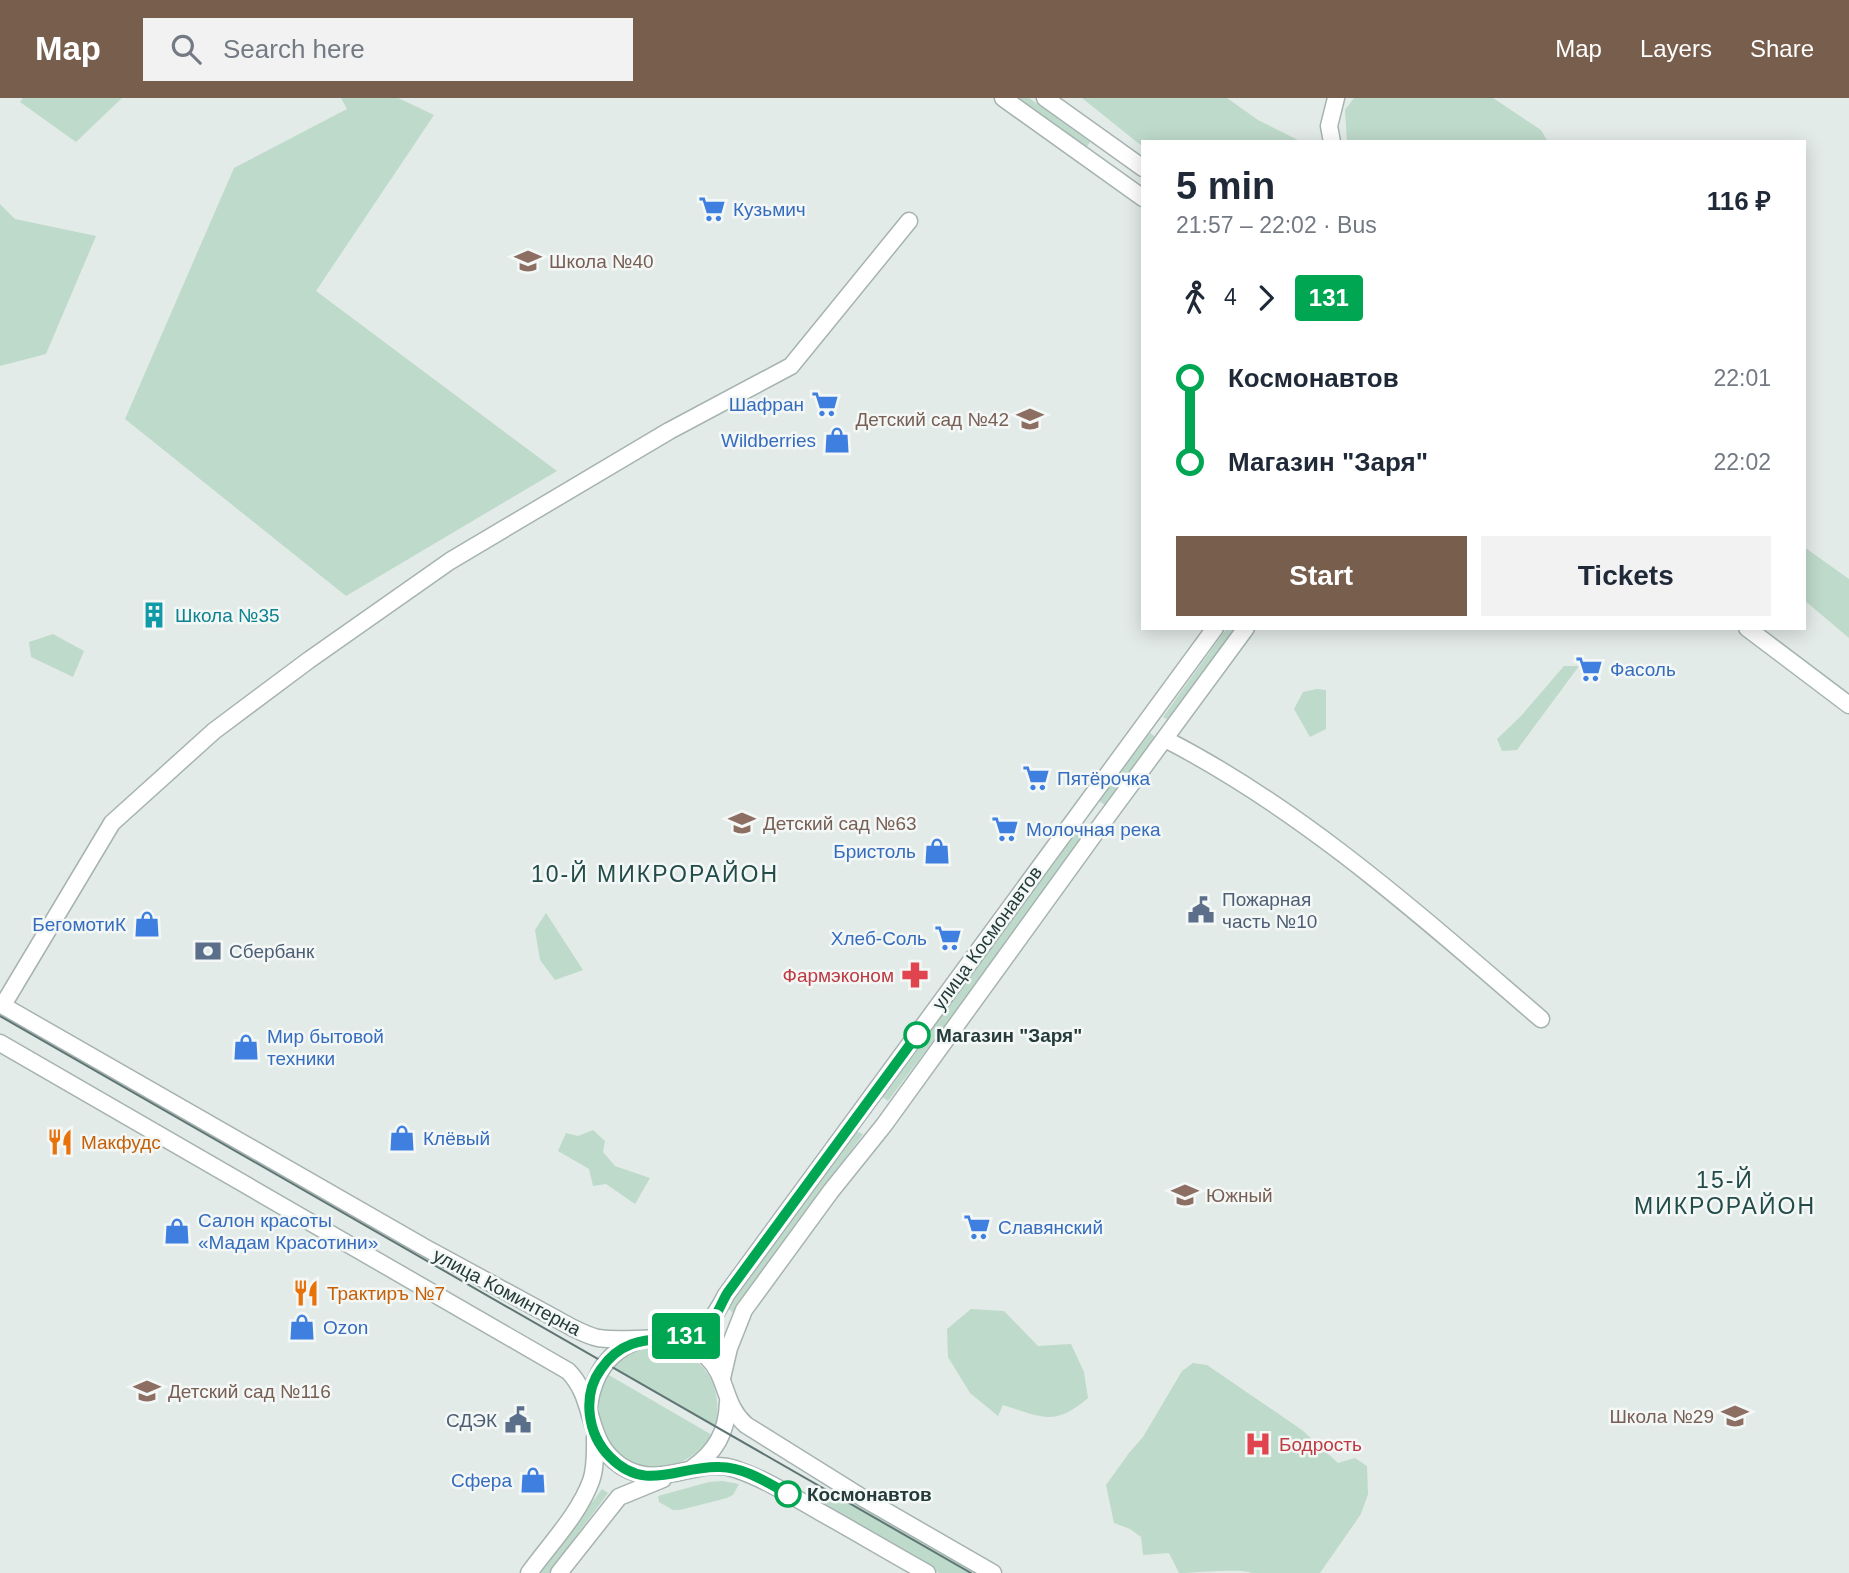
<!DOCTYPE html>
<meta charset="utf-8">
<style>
body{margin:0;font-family:Helvetica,sans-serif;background:#f2f2f3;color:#1f2937;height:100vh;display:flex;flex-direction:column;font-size:26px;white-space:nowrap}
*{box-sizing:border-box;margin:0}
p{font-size:23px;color:#747a83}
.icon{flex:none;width:38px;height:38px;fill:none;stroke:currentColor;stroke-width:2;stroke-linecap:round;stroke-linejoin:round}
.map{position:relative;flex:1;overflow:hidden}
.details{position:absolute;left:1141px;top:42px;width:665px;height:490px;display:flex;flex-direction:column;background:#fff;border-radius:0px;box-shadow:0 4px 18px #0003}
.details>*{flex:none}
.badge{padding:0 14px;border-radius:5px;font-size:24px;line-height:46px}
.map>.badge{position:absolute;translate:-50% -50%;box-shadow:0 0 0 4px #fff}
.legs{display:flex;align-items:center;gap:10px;height:77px;padding:0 35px;font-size:23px}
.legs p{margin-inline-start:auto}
.headline{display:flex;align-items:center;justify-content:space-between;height:119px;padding:0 35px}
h1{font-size:38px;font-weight:700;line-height:52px}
.button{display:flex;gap:14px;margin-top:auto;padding:14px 35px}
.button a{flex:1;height:80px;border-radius:0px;background:#785e4d;color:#fff;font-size:28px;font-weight:700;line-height:80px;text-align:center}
.button a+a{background:#f2f2f3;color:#1f2937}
ul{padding:0 35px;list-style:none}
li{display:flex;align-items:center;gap:24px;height:84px;font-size:26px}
li i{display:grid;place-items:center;width:10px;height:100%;margin:0 9px;background:currentColor}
li i::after{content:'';width:18px;height:18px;margin:-9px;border:5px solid;border-radius:50%;background:#fff}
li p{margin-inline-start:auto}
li:first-child i{background:linear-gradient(#0000 50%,currentColor 0)}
li:last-child i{background:linear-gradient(currentColor 50%,#0000 0)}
header{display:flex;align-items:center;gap:42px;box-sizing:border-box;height:98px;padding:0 35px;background:#785e4d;color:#fff}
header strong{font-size:33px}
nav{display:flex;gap:38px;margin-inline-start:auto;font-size:24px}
.search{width:490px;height:63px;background:#f2f2f3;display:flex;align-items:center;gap:18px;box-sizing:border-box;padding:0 24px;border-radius:0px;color:#747a83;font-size:26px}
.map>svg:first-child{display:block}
.green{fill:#bedacb}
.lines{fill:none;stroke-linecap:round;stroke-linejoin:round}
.minor-casing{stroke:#a6b3b1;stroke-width:19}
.minor{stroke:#fff;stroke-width:16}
.tram{stroke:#5f7674;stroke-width:2}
.line-1-casing{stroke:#fff;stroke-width:16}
.line-1{stroke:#00a651;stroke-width:10}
.stop-1-dot{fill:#fff;stroke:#00a651;stroke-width:3.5}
.labels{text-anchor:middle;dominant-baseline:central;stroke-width:5;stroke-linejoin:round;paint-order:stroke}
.shop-label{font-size:19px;fill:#366cbe;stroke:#f3f8f6;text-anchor:start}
.education-label{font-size:19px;fill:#785e54;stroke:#f3f8f6;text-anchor:start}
.culture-label{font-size:19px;fill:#0d838f;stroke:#f3f8f6;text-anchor:start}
.service-label{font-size:19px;fill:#4e5e75;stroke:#f3f8f6;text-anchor:start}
.street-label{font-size:19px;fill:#243b39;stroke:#f3f8f6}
.health-label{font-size:19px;fill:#be3a42;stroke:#f3f8f6;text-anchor:end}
.stop-label{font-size:19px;font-weight:bold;fill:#243b39;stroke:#f3f8f6;text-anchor:start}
.food-label{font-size:19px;fill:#c56008;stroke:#f3f8f6;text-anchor:start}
.quarter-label{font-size:23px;letter-spacing:2px;fill:#224b49;stroke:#f3f8f6}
</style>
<header>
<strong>Map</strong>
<div class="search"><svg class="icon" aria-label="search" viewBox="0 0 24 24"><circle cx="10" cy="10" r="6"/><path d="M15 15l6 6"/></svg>Search here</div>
<nav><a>Map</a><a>Layers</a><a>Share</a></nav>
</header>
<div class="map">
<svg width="1849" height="1475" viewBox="0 0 1849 1475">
<rect width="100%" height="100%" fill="#e3ebe9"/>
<!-- green -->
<g class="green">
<path d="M23,0H122L76,44L20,4Z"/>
<path d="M341,0H398L434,17L316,193L557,373L346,498L125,321L234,70L347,11Z"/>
<path d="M1017,0H1029L1090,44L1086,50Z"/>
<path d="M1082,0H1227L1258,22L1302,44H1143V49Z"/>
<path d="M1354,0H1493L1541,32L1548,44H1347L1345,12Z"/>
<path d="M0,106L15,121L96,138L46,256L0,268Z"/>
<path d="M1804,449L1849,481V540L1804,502Z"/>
<path d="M1227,530H1239L1170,623L1163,619Z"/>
<path d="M53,536L84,553L73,579L31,559L29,544Z"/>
<path d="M1564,568H1579L1517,652L1502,653L1497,641L1521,618Z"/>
<path d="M1317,591L1326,592V631L1310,639L1294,611L1303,594Z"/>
<path d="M1150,635L1157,640L1106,708L1099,703Z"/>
<path d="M1081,729L1089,735L888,1003L881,998Z"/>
<path d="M546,815L583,872L555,882L540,862L535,832Z"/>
<path d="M593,1032L605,1043L603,1054L615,1068L650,1080L635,1106L606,1086L593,1088L589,1071L558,1053L566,1035L578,1038Z"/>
<path d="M855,1033L863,1036L733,1215L728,1210Z"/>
<path d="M971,1211L1004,1213L1038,1248L1071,1246L1084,1274L1088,1300C1055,1329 1041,1319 1003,1307L998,1318L970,1295L948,1259L947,1231Z"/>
<path d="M665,1248C703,1256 725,1289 715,1328L611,1268L635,1252Z"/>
<path d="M1193,1265L1207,1267L1302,1332L1338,1365L1355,1360L1367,1368L1368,1396L1361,1416L1320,1475H1252C1240,1470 1196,1475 1179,1475L1169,1455L1143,1457L1141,1439L1130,1431L1114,1425L1106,1387L1129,1355L1143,1339L1182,1273Z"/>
<path d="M607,1276L712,1337C675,1393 594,1372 597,1307C597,1296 603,1286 607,1276Z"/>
<path d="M722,1383L739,1386L733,1397L727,1400L680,1412H673L659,1404L658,1398L709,1384Z"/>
<path d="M602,1391L608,1395L549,1475H540Z"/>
<path d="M836,1391L980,1475H939L823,1408Z"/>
</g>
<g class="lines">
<!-- minor casing -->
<g class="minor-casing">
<g id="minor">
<path d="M1003,0L1143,100"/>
<path d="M1045,0L1143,70"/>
<path d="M1332,44L1329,28L1336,0"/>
<path d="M1747,530L1849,607"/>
<path d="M1165,641C1305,713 1422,819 1541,921"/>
<path d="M0,906L424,1149L573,1230C581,1234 589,1238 598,1240C635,1246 676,1229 707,1259C728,1279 723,1307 746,1327L863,1400L993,1475"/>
<path d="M3,907L112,725L214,633L309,562L450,463L669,333L791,268L909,123"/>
<path d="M0,945L568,1273C597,1302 584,1343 621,1368C662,1394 696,1358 735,1371C765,1381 792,1398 820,1414C856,1434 891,1455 927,1475"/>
<path d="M673,1240C704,1237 713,1222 726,1197L1215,530"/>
<path d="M722,1280L729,1250L744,1212L831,1093L884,1027L1101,727L1246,530"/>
<path d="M589,1308C593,1278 607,1254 637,1243"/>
<path d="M691,1371C716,1354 727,1334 728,1304"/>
<path d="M529,1475C550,1446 579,1416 591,1383C596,1369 595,1353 595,1339"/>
<path d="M559,1475L619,1399L663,1381"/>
</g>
</g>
<!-- minor -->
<use href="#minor" class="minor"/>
<!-- tram -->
<path class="tram" d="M0,918L971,1475"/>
</g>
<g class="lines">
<!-- line-1 casing -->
<g class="line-1-casing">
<path id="line-1" d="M788,1396C768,1385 744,1369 720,1369C679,1367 646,1396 610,1359C587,1336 582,1297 601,1271C635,1221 685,1257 712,1222C719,1214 722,1203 728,1194C791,1109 854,1023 917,937"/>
</g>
<!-- line-1 -->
<use href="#line-1" class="line-1"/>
</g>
<!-- icons -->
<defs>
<g id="supermarket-bare" transform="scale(2.1)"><path d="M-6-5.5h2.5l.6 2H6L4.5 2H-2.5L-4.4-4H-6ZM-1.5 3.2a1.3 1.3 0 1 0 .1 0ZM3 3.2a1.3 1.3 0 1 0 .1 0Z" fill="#3f7fe0" stroke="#f3f8f6" stroke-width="2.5" paint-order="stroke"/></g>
<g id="school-bare" transform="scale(2.1)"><path d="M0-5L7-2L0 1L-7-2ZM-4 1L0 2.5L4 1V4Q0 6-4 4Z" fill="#8d6e63" stroke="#f3f8f6" stroke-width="2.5" paint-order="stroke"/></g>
<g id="shop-bare" transform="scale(2.1)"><path d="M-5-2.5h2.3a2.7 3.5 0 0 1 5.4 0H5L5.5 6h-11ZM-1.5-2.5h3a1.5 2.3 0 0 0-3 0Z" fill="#3f7fe0" stroke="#f3f8f6" stroke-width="2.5" paint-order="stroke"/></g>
<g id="building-bare" transform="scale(2.1)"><path d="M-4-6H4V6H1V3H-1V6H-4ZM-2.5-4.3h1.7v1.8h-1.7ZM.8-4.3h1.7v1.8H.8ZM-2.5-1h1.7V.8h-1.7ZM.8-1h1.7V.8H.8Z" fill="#0f9aa8" stroke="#f3f8f6" stroke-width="2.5" paint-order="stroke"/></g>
<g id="civic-bare" transform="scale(2.1)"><path d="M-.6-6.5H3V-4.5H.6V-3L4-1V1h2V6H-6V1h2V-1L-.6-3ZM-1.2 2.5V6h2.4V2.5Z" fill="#5c6f8a" stroke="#f3f8f6" stroke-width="2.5" paint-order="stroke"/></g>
<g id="bank-bare" transform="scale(2.1)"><path d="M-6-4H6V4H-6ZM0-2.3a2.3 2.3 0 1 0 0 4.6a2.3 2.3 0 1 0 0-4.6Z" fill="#5c6f8a" stroke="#f3f8f6" stroke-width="2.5" paint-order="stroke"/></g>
<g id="pharmacy-bare" transform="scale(2.1)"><path d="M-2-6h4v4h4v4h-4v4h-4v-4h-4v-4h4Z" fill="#e0444e" stroke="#f3f8f6" stroke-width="2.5" paint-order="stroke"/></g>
<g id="restaurant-bare" transform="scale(2.1)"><path d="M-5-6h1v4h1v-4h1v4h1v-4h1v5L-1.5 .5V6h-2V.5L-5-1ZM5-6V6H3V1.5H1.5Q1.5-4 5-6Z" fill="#e8710a" stroke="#f3f8f6" stroke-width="2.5" paint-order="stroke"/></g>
<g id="hospital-bare" transform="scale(2.1)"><path d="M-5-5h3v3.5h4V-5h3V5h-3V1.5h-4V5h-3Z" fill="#e0444e" stroke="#f3f8f6" stroke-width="2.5" paint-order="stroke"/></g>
</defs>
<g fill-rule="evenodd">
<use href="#supermarket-bare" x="712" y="111"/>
<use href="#school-bare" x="528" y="163"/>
<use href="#supermarket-bare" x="825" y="306"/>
<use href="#school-bare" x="1030" y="321"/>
<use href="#shop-bare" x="837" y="342"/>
<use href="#building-bare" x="154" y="517"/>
<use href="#supermarket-bare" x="1589" y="571"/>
<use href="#supermarket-bare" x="1036" y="680"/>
<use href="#school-bare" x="742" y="725"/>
<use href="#supermarket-bare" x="1005" y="731"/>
<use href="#shop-bare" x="937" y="753"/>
<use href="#civic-bare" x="1201" y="812"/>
<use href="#shop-bare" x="147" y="826"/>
<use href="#supermarket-bare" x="948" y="840"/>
<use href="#bank-bare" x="208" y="853"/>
<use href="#pharmacy-bare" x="915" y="877"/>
<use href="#shop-bare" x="246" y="949"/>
<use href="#shop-bare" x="402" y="1040"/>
<use href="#restaurant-bare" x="60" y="1044"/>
<use href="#school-bare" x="1185" y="1097"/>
<use href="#supermarket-bare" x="977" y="1129"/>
<use href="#shop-bare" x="177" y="1133"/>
<use href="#restaurant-bare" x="306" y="1195"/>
<use href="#shop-bare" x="302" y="1229"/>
<use href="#school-bare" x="147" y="1293"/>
<use href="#school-bare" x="1735" y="1318"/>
<use href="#civic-bare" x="518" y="1322"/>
<use href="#hospital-bare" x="1258" y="1346"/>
<use href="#shop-bare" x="533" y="1382"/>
</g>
<!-- markers -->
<g class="stop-1-dot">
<circle cx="917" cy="937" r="12"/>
<circle cx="788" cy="1396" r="12"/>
</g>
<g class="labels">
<!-- shop labels -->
<g class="shop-label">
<text x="733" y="111">Кузьмич</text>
<text x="804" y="306" text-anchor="end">Шафран</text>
<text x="816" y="342" text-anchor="end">Wildberries</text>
<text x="1610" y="571">Фасоль</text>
<text x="1057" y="680">Пятёрочка</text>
<text x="1026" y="731">Молочная река</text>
<text x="916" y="753" text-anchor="end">Бристоль</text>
<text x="126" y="826" text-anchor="end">БегомотиК</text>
<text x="927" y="840" text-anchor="end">Хлеб-Соль</text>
<text x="267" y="938">Мир бытовой<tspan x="267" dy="22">техники</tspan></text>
<text x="423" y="1040">Клёвый</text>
<text x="198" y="1122">Салон красоты<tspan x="198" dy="22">«Мадам Красотини»</tspan></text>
<text x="998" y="1129">Славянский</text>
<text x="323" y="1229">Ozon</text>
<text x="512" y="1382" text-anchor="end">Сфера</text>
</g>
<!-- education labels -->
<g class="education-label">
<text x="549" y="163">Школа №40</text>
<text x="1009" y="321" text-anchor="end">Детский сад №42</text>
<text x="763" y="725">Детский сад №63</text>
<text x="1206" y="1097">Южный</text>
<text x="168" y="1293">Детский сад №116</text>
<text x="1714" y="1318" text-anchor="end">Школа №29</text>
</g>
<!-- culture labels -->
<g class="culture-label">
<text x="175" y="517">Школа №35</text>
</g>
<!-- service labels -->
<g class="service-label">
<text x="1222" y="801">Пожарная<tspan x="1222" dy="22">часть №10</tspan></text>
<text x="229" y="853">Сбербанк</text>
<text x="497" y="1322" text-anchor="end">СДЭК</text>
</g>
<!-- street labels -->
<g class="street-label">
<text transform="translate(987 840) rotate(-54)">улица Космонавтов</text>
<text transform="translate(507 1194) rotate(28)">улица Коминтерна</text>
</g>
<!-- health labels -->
<g class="health-label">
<text x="894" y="877">Фармэконом</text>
<text x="1279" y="1346" text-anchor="start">Бодрость</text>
</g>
<!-- stop labels -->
<g class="stop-label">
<text x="936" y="937">Магазин "Заря"</text>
<text x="807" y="1396">Космонавтов</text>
</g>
<!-- food labels -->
<g class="food-label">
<text x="81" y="1044">Макфудс</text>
<text x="327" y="1195">Трактиръ №7</text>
</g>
<!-- quarter labels -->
<g class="quarter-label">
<text x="655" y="776">10-Й МИКРОРАЙОН</text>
<text x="1725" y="1082">15-Й<tspan x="1725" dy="26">МИКРОРАЙОН</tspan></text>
</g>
</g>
</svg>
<b class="badge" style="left:686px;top:1238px;background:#00a651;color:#fff">131</b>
<section class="details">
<div class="headline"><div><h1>5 min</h1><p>21:57 – 22:02 · Bus</p></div><b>116 ₽</b></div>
<div class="legs"><svg class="icon" aria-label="walk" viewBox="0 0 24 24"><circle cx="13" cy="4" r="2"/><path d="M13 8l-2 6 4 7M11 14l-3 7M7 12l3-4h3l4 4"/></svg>4<svg class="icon" aria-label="forward" viewBox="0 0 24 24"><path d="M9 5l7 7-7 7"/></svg><b class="badge" style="background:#00a651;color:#fff">131</b></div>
<ul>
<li><i style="color:#00a651"></i><b>Космонавтов</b><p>22:01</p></li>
<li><i style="color:#00a651"></i><b>Магазин &quot;Заря&quot;</b><p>22:02</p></li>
</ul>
<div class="button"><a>Start</a><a>Tickets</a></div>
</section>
</div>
